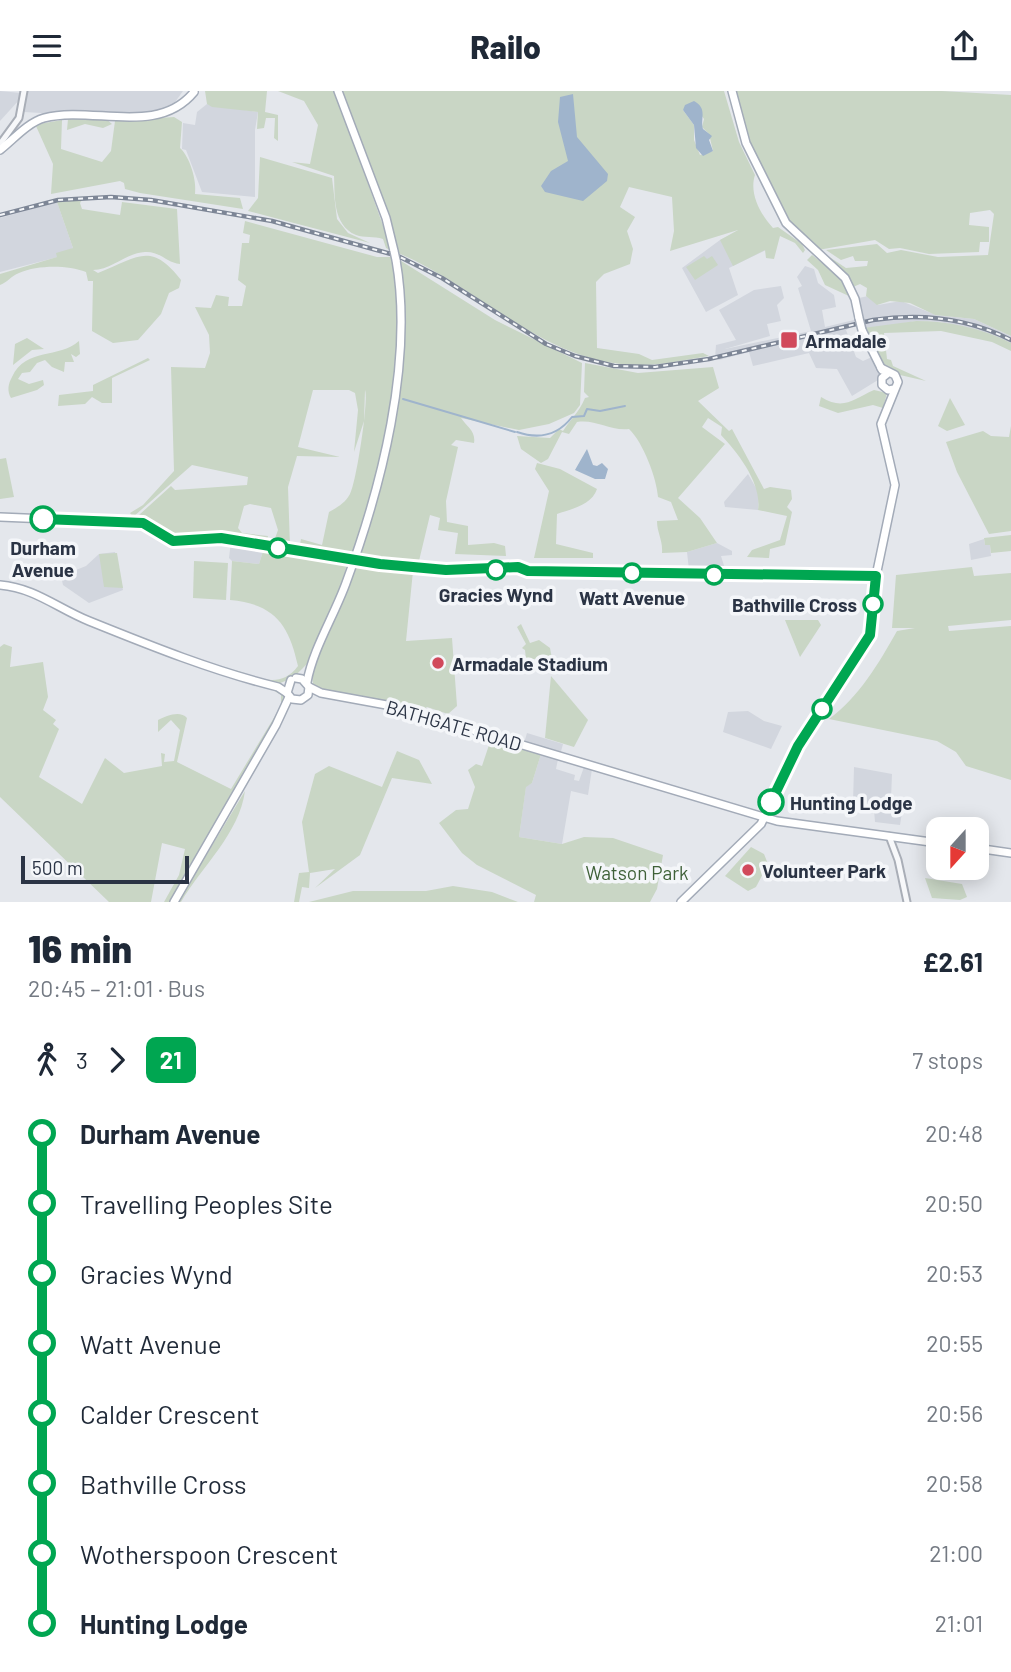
<!DOCTYPE html>
<meta charset="utf-8">
<style>
body{margin:0;font-family:Barlow,sans-serif;background:#f6f6f7;color:#1f2937;height:100vh;display:flex;flex-direction:column;font-size:26px;white-space:nowrap}
*{box-sizing:border-box;margin:0}
p{font-size:23px;color:#747a83}
.icon{flex:none;width:38px;height:38px;fill:none;stroke:currentColor;stroke-width:2;stroke-linecap:round;stroke-linejoin:round}
.map{position:relative;height:811px;overflow:hidden}
.details{display:flex;flex-direction:column;background:#fff;flex:1}
.details>*{flex:none}
.badge{padding:0 14px;border-radius:10px;font-size:24px;line-height:46px}
.needle{width:46px;rotate:201deg}
.buttons{position:absolute;left:926px;top:726px;display:grid;gap:14px}
.buttons a{display:grid;place-items:center;width:63px;height:63px;border-radius:14px;background:#fff;box-shadow:0 4px 18px #0003;font-size:35px}
.scale{position:absolute;left:21px;bottom:18px;width:168px;box-sizing:border-box;padding-left:7px;border:4px solid #2b3445;border-top:0;font-size:19px;line-height:24px;white-space:nowrap;color:#2b3445;-webkit-text-stroke:5px #f4f6f9;paint-order:stroke}
.map>.badge{position:absolute;translate:-50% -50%;box-shadow:0 0 0 4px #fff}
.legs{display:flex;align-items:center;gap:10px;height:77px;padding:0 28px;font-size:23px}
.legs p{margin-inline-start:auto}
.headline{display:flex;align-items:center;justify-content:space-between;height:119px;padding:0 28px}
h1{font-size:38px;font-weight:800;line-height:52px}
ul{padding:0 28px;list-style:none}
li{display:flex;align-items:center;gap:24px;height:70px;font-size:26px}
li i{display:grid;place-items:center;width:10px;height:100%;margin:0 9px;background:currentColor}
li i::after{content:'';width:18px;height:18px;margin:-9px;border:5px solid;border-radius:50%;background:#fff}
li p{margin-inline-start:auto}
li:first-child i{background:linear-gradient(#0000 50%,currentColor 0)}
li:last-child i{background:linear-gradient(currentColor 50%,#0000 0)}
header{display:flex;justify-content:space-between;align-items:center;height:91px;padding:0 28px;background:#fff;font-size:32px;font-weight:800}
.map>svg:first-child{display:block}
.built{fill:#d2d6de}
.green{fill:#c9d6c5;fill-rule:evenodd}
.water{fill:#9fb4cc}
.lines{fill:none;stroke-linecap:round;stroke-linejoin:round}
.stream{stroke:#9fb4cc;stroke-width:2}
.minor-casing{stroke:#a9aeb7;stroke-width:9}
.major-casing{stroke:#a3abb8;stroke-width:10}
.minor{stroke:#f7f8fa;stroke-width:5}
.major{stroke:#fff;stroke-width:7}
.rail-casing{stroke:#7d8696;stroke-width:4.5}
.rail{stroke:#f4f6f9;stroke-width:2;stroke-dasharray:5;stroke-linecap:butt}
.major-bridge-casing{stroke:#a3abb8;stroke-width:10;stroke-linecap:butt}
.major-bridge{stroke:#fff;stroke-width:7}
.line-1-casing{stroke:#fff;stroke-width:16}
.line-1{stroke:#00a651;stroke-width:10}
.poi-dot{fill:#d1495b;stroke:#f4f6f9;stroke-width:2.5}
.stop-1-dot{fill:#fff;stroke:#00a651;stroke-width:3.5}
.labels{text-anchor:middle;dominant-baseline:central;stroke-width:7;stroke-linejoin:round;paint-order:stroke}
.poi-label{font-size:19px;font-weight:bold;fill:#2b3445;stroke:#f4f6f9;text-anchor:start}
.stop-label{font-size:19px;font-weight:bold;fill:#2b3445;stroke:#f4f6f9}
.street-label{font-size:19px;fill:#2b3445;stroke:#f4f6f9}
.park-label{font-size:19px;fill:#3f6138;stroke:#f4f6f9}
</style>
<header><svg class="icon" aria-label="menu" viewBox="0 0 24 24"><path d="M4 6h16M4 12h16M4 18h16"/></svg>Railo<svg class="icon" aria-label="share" viewBox="0 0 24 24"><path d="M12 15V3M7 8l5-5 5 5M5 13v7h14v-7"/></svg></header>
<div class="map">
<svg width="1011" height="811" viewBox="0 0 1011 811">
<rect width="100%" height="100%" fill="#e4e7ec"/>
<!-- built -->
<g class="built">
<path d="M0,0L21,2L20,8L0,30Z"/>
<path d="M28,0H183L173,14L151,22L76,24L24,21Z"/>
<path d="M207,13L258,21L255,39V106L202,101L186,59L182,58L183,32L195,34L197,21Z"/>
<path d="M57,111L73,157L58,166L0,181V127Z"/>
<path d="M753,133L766,159L729,177L738,204L706,221L682,177L720,149Z"/>
<path d="M805,175L814,178L818,192L834,204L836,216L822,219L825,236L858,228L859,207L868,205L878,214L901,210L936,224L974,228L1011,245V252L941,231L916,230L883,236L863,237L862,233L851,236L846,239L856,266L863,270L872,266L881,284L878,289L852,305L837,278L816,277L809,262L753,275L749,261L719,269L715,267L716,254L736,249L719,219L754,199L781,195L784,207L777,214L781,230L767,233L770,245L725,258L811,240L798,197L802,195L797,186Z"/>
<path d="M748,383L759,402L758,419L725,416L724,411Z"/>
<path d="M984,448L985,454L990,453L991,465L971,469L969,453Z"/>
<path d="M231,450L264,457L259,473L232,470L229,467Z"/>
<path d="M717,452L732,460V464L721,465L726,481L689,479L687,461Z"/>
<path d="M115,461L123,499L89,512L63,494L61,485L86,475L99,463Z"/>
<path d="M748,620L764,630L782,635L771,658L723,641L728,621Z"/>
<path d="M527,642L563,653L560,664L524,652Z"/>
<path d="M541,663L558,668L556,678L575,684L574,689L579,690L584,676L592,678L588,704L571,700L562,753L519,746L526,695L532,692Z"/>
<path d="M854,676L892,683L891,708L904,709L900,734L875,731L874,719L866,718V712H853Z"/>
</g>
<!-- green -->
<g class="green">
<path d="M205,0H267L265,21L278,24V50L274,47L275,27H266L264,37L257,38L258,21L212,16L207,13Z"/>
<path d="M278,0H335L392,160L386,157L383,148C374,145 364,147 356,144C332,134 335,103 334,85L292,71L310,73L318,34L304,10Z"/>
<path d="M341,0H724L739,51L755,84C749,102 760,123 773,137L778,136L802,153L805,159L803,162L795,152L780,145L774,168L766,167L765,159L733,175L720,149L738,139L670,160L674,140L672,106L629,96L620,116L635,126L627,140L633,158L630,173L604,183L596,191L597,257L639,263L652,269L703,262L709,265C686,269 662,274 639,274C545,274 480,196 398,162ZM693,13L704,28L702,36L709,43L713,60L700,64L694,49V34L683,19Z"/>
<path d="M735,0H942L1011,4V245L974,228L935,224L910,212L890,210L877,214L866,205L867,197L860,193L853,196L822,161L846,177L867,175L868,170H855L853,165L841,169L826,159L877,153L887,162L901,159L938,166L988,164L994,123L990,119L970,122L969,134L989,136V151H980L979,161L929,163L900,157L889,158L875,149L818,159L788,132L746,46Z"/>
<path d="M174,26L182,31L180,57C190,66 197,90 195,103L240,107L243,118L140,102L125,98L124,92L120,90L51,103L53,73L36,35L39,33L62,29L61,58L102,71L111,60L115,30Z"/>
<path d="M68,28H106L112,33L103,37L85,33L67,39Z"/>
<path d="M260,66L332,87L337,128L348,142L370,152L248,120L258,107Z"/>
<path d="M82,109L80,112L82,118L120,124L122,111L177,118L180,173C167,172 160,160 145,161C126,162 111,179 93,179L98,182C138,166 151,150 181,189L179,197L169,202L161,223L138,249L113,252L92,240L93,190H88L86,181C67,174 38,174 19,182C11,185 8,191 0,194V183L57,166L56,162L73,157L57,111Z"/>
<path d="M245,130L377,166H393C414,256 379,381 352,467L299,458L301,448L322,454L329,421C338,416 345,412 350,403C356,393 369,309 365,299L364,330L354,361L358,319L355,302L349,299H313L298,356L340,366L297,365L288,396L290,456L273,453L278,439L271,417L250,413L244,415L238,437L242,442L268,445L266,453L219,445L175,447L141,429L139,424L171,395L175,399L247,394L248,386L192,374L133,426L130,422L143,414L174,380L171,276L205,277L210,262L209,244L195,216L211,217L216,204L229,206L228,215H242L246,195L238,189L242,152H249L250,144L243,142Z"/>
<path d="M812,164L843,188L851,206L825,194L818,179L807,169Z"/>
<path d="M704,165L707,168L712,165L718,174L695,189L686,176Z"/>
<path d="M398,168L495,229L582,272L580,314L574,322L549,333L519,339L461,327C467,336 476,340 474,352L456,349L451,354L458,356L446,410L447,431L468,435V454L494,452L505,455L506,465L455,463L458,442L438,439L440,427L430,424L418,474L357,468L397,296Z"/>
<path d="M916,230C948,230 982,237 1011,252V260L992,251L941,240L884,242L887,268L891,269L893,275L926,290L887,281L863,237Z"/>
<path d="M27,247L44,258L32,259L13,274L15,253Z"/>
<path d="M79,250L80,263L76,266L71,263L74,271H65L64,281L52,276L45,269L37,272L30,281L22,282L18,288L29,293L43,289L44,294L37,299L11,307C7,300 8,293 12,286C26,256 59,268 79,250Z"/>
<path d="M148,267L150,269L112,287V312H102L92,306L85,313L58,315L59,304L93,300V294Z"/>
<path d="M585,272L638,282L713,276L719,297L698,310L729,340L732,338L764,398L770,396L791,399L792,408L787,416L792,421L785,454L770,458L769,467L747,466L752,459L780,449L787,425L758,419C762,393 739,363 721,344L722,336L708,327L702,336L725,353L678,407L700,427L717,452L687,461L662,462C663,449 657,442 657,430L678,429L671,411L658,406C657,388 643,351 629,338C609,340 596,328 577,331L569,343L562,341L548,368L541,372L521,358L517,345L550,347L559,338L563,340C572,326 578,323 585,307L589,306L584,301Z"/>
<path d="M874,299L887,302L883,317L873,314L838,322L819,315L821,306C844,320 853,308 874,299Z"/>
<path d="M950,307L965,334L947,340L938,335Z"/>
<path d="M1011,335V440L989,443L957,381L946,351L983,340L991,345L1009,346Z"/>
<path d="M6,367L14,406L0,408V368Z"/>
<path d="M537,372L560,378L597,398C592,414 571,418 557,423L556,453L593,462V467H534L549,400L535,378Z"/>
<path d="M1011,444V460L991,462L990,454H985L984,447Z"/>
<path d="M264,457L347,470C342,505 317,591 273,593C258,593 240,583 226,578C250,579 276,604 298,575C289,534 275,513 230,509L232,470L259,473Z"/>
<path d="M117,462L123,497L104,496L99,463Z"/>
<path d="M194,470L228,472L226,509L193,507Z"/>
<path d="M356,471L413,480L406,550L452,547L457,615L448,623L427,616L419,622L371,608L319,599L313,593L312,582Z"/>
<path d="M972,476L974,485L1011,482V529L948,535L949,540L1011,535V689L966,675L956,661L937,650L829,628C859,606 879,572 897,540L915,537H892L896,484Z"/>
<path d="M785,529H818L821,534L800,566Z"/>
<path d="M521,533L530,552L539,549L550,557L552,568H526L525,559L522,557L526,553L517,536Z"/>
<path d="M4,553L12,556L10,576L43,571L48,606L43,619L56,629L53,633L59,638L39,686L82,713L105,667L124,682L162,675L161,662L165,663L164,671L174,670L180,639L171,629L158,641V629C166,625 180,619 187,627L177,671L231,698L281,615V604L268,596L284,604L285,613L170,811H164L179,784L185,758L162,752L151,811H109L0,706V556Z"/>
<path d="M551,585L588,629L574,656L545,647Z"/>
<path d="M491,648L541,663L532,692L526,696L519,746L562,753L584,746L613,747L663,764L657,798L650,811H534L536,804L477,774L462,762L439,732L456,719L468,718L475,696L468,679L476,673L482,675Z"/>
<path d="M397,660L419,669L432,693L392,687L360,764L315,797L335,778L310,782L309,797L302,796L299,811H294L299,782L309,781L302,731L315,683L329,675L382,696Z"/>
<path d="M245,700C239,743 202,775 181,811H178Z"/>
<path d="M751,756L764,763L768,773L756,796L748,800L725,785Z"/>
<path d="M925,787L962,793L967,806L960,809L932,807Z"/>
<path d="M453,795L492,801L518,811H309L353,800H426Z"/>
</g>
<!-- water -->
<g class="water">
<path d="M573,3L577,46L608,83L607,90L583,110L545,101L541,95L551,80L568,70L558,31L560,6Z"/>
<path d="M694,10C708,18 700,27 703,38L712,45L709,49L713,60L703,65L696,57L694,34L683,19L685,14Z"/>
<path d="M587,358L593,374L597,375L602,372L608,378L605,388H595L575,379Z"/>
</g>
<g class="lines">
<!-- stream -->
<g class="stream">
<path d="M403,308L515,341"/>
<path d="M517,341C540,349 558,344 572,326L584,325L587,318L600,320L625,315"/>
</g>
<!-- minor casing -->
<g class="minor-casing">
<g id="minor">
<path d="M0,53L19,27L24,0"/>
<path d="M889,745L898,769L907,811"/>
</g>
</g>
<!-- major casing -->
<g class="major-casing">
<g id="major">
<path d="M338,0L386,127L394,160"/>
<path d="M732,0L746,52L786,132L845,187L855,208L859,227"/>
<path d="M0,59C13,49 27,32 44,27C92,14 157,46 194,1"/>
<path d="M862,239L882,279"/>
<path d="M887,283L882,287V294L888,299L894,298"/>
<path d="M0,426L143,432L173,450L221,447L347,468"/>
<path d="M358,470L446,479L518,476L528,480L876,485"/>
<path d="M0,494C35,497 57,517 89,530C151,555 213,580 278,596L287,602"/>
<path d="M291,589L287,602L292,608L301,609L308,604L309,596L302,588L296,587"/>
<path d="M307,591C313,558 334,525 346,492C381,397 414,271 396,169"/>
<path d="M309,596L321,602L392,615L777,730L938,752"/>
<path d="M976,757L1011,762"/>
<path d="M174,811L276,634L289,606"/>
<path d="M681,811L761,733L796,659L870,544L876,485L895,394L881,333L898,291L895,284L881,277"/>
</g>
</g>
<!-- minor -->
<use href="#minor" class="minor"/>
<!-- major -->
<use href="#major" class="major"/>
<!-- rail casing -->
<g class="rail-casing">
<path id="rail" d="M0,124L58,109L111,106L151,109L272,130L398,165L442,187L546,253L575,265L614,275L655,276L709,268L873,229C920,222 968,227 1011,249"/>
</g>
<!-- rail -->
<use href="#rail" class="rail"/>
<!-- major-bridge casing -->
<g class="major-bridge-casing">
<g id="major-bridge">
<path d="M394,160L396,169"/>
<path d="M859,227L862,239"/>
<path d="M347,468L358,470"/>
</g>
</g>
<!-- major-bridge -->
<use href="#major-bridge" class="major-bridge"/>
</g>
<g class="lines">
<!-- line-1 casing -->
<g class="line-1-casing">
<path id="line-1" d="M43,428L143,432L173,450L221,447L380,473L446,479L518,476L528,480L876,485L870,544L798,655L771,711"/>
</g>
<!-- line-1 -->
<use href="#line-1" class="line-1"/>
</g>
<!-- markers -->
<g class="poi-dot">
<rect x="780" y="240" width="18" height="18" rx="3.5"/>
<circle cx="438" cy="572" r="7"/>
<circle cx="748" cy="779" r="7"/>
</g>
<g class="stop-1-dot">
<circle cx="43" cy="428" r="12"/>
<circle cx="278" cy="457" r="9"/>
<circle cx="496" cy="479" r="9"/>
<circle cx="632" cy="482" r="9"/>
<circle cx="714" cy="484" r="9"/>
<circle cx="873" cy="513" r="9"/>
<circle cx="822" cy="618" r="9"/>
<circle cx="771" cy="711" r="12"/>
</g>
<g class="labels">
<!-- poi labels -->
<g class="poi-label">
<text x="805" y="249">Armadale</text>
<text x="452" y="572">Armadale Stadium</text>
<text x="762" y="779">Volunteer Park</text>
</g>
<!-- stop labels -->
<g class="stop-label">
<text x="43" y="456">Durham<tspan x="43" dy="22">Avenue</tspan></text>
<text x="496" y="503">Gracies Wynd</text>
<text x="632" y="506">Watt Avenue</text>
<text x="857" y="513" text-anchor="end">Bathville Cross</text>
<text x="790" y="711" text-anchor="start">Hunting Lodge</text>
</g>
<!-- street labels -->
<g class="street-label">
<text transform="translate(454 634) rotate(16)">BATHGATE ROAD</text>
</g>
<!-- park labels -->
<g class="park-label">
<text x="637" y="781">Watson Park</text>
</g>
</g>
</svg>
<div class="buttons">
<a><svg class="needle" viewBox="-14 -14 28 28"><path d="M0-13l5 13h-10z" fill="#e53935"/><path d="M0 13l5-13h-10z" fill="#747a83"/></svg></a>
</div>
<div class="scale">500 m</div>
</div>
<section class="details">
<div class="headline"><div><h1>16 min</h1><p>20:45 – 21:01 · Bus</p></div><b>£2.61</b></div>
<div class="legs"><svg class="icon" aria-label="walk" viewBox="0 0 24 24"><circle cx="13" cy="4" r="2"/><path d="M13 8l-2 6 4 7M11 14l-3 7M7 12l3-4h3l4 4"/></svg>3<svg class="icon" aria-label="forward" viewBox="0 0 24 24"><path d="M9 5l7 7-7 7"/></svg><b class="badge" style="background:#00a651;color:#fff">21</b><p>7 stops</p></div>
<ul>
<li><i style="color:#00a651"></i><b>Durham Avenue</b><p>20:48</p></li>
<li><i style="color:#00a651"></i><span>Travelling Peoples Site</span><p>20:50</p></li>
<li><i style="color:#00a651"></i><span>Gracies Wynd</span><p>20:53</p></li>
<li><i style="color:#00a651"></i><span>Watt Avenue</span><p>20:55</p></li>
<li><i style="color:#00a651"></i><span>Calder Crescent</span><p>20:56</p></li>
<li><i style="color:#00a651"></i><span>Bathville Cross</span><p>20:58</p></li>
<li><i style="color:#00a651"></i><span>Wotherspoon Crescent</span><p>21:00</p></li>
<li><i style="color:#00a651"></i><b>Hunting Lodge</b><p>21:01</p></li>
</ul>
</section>
